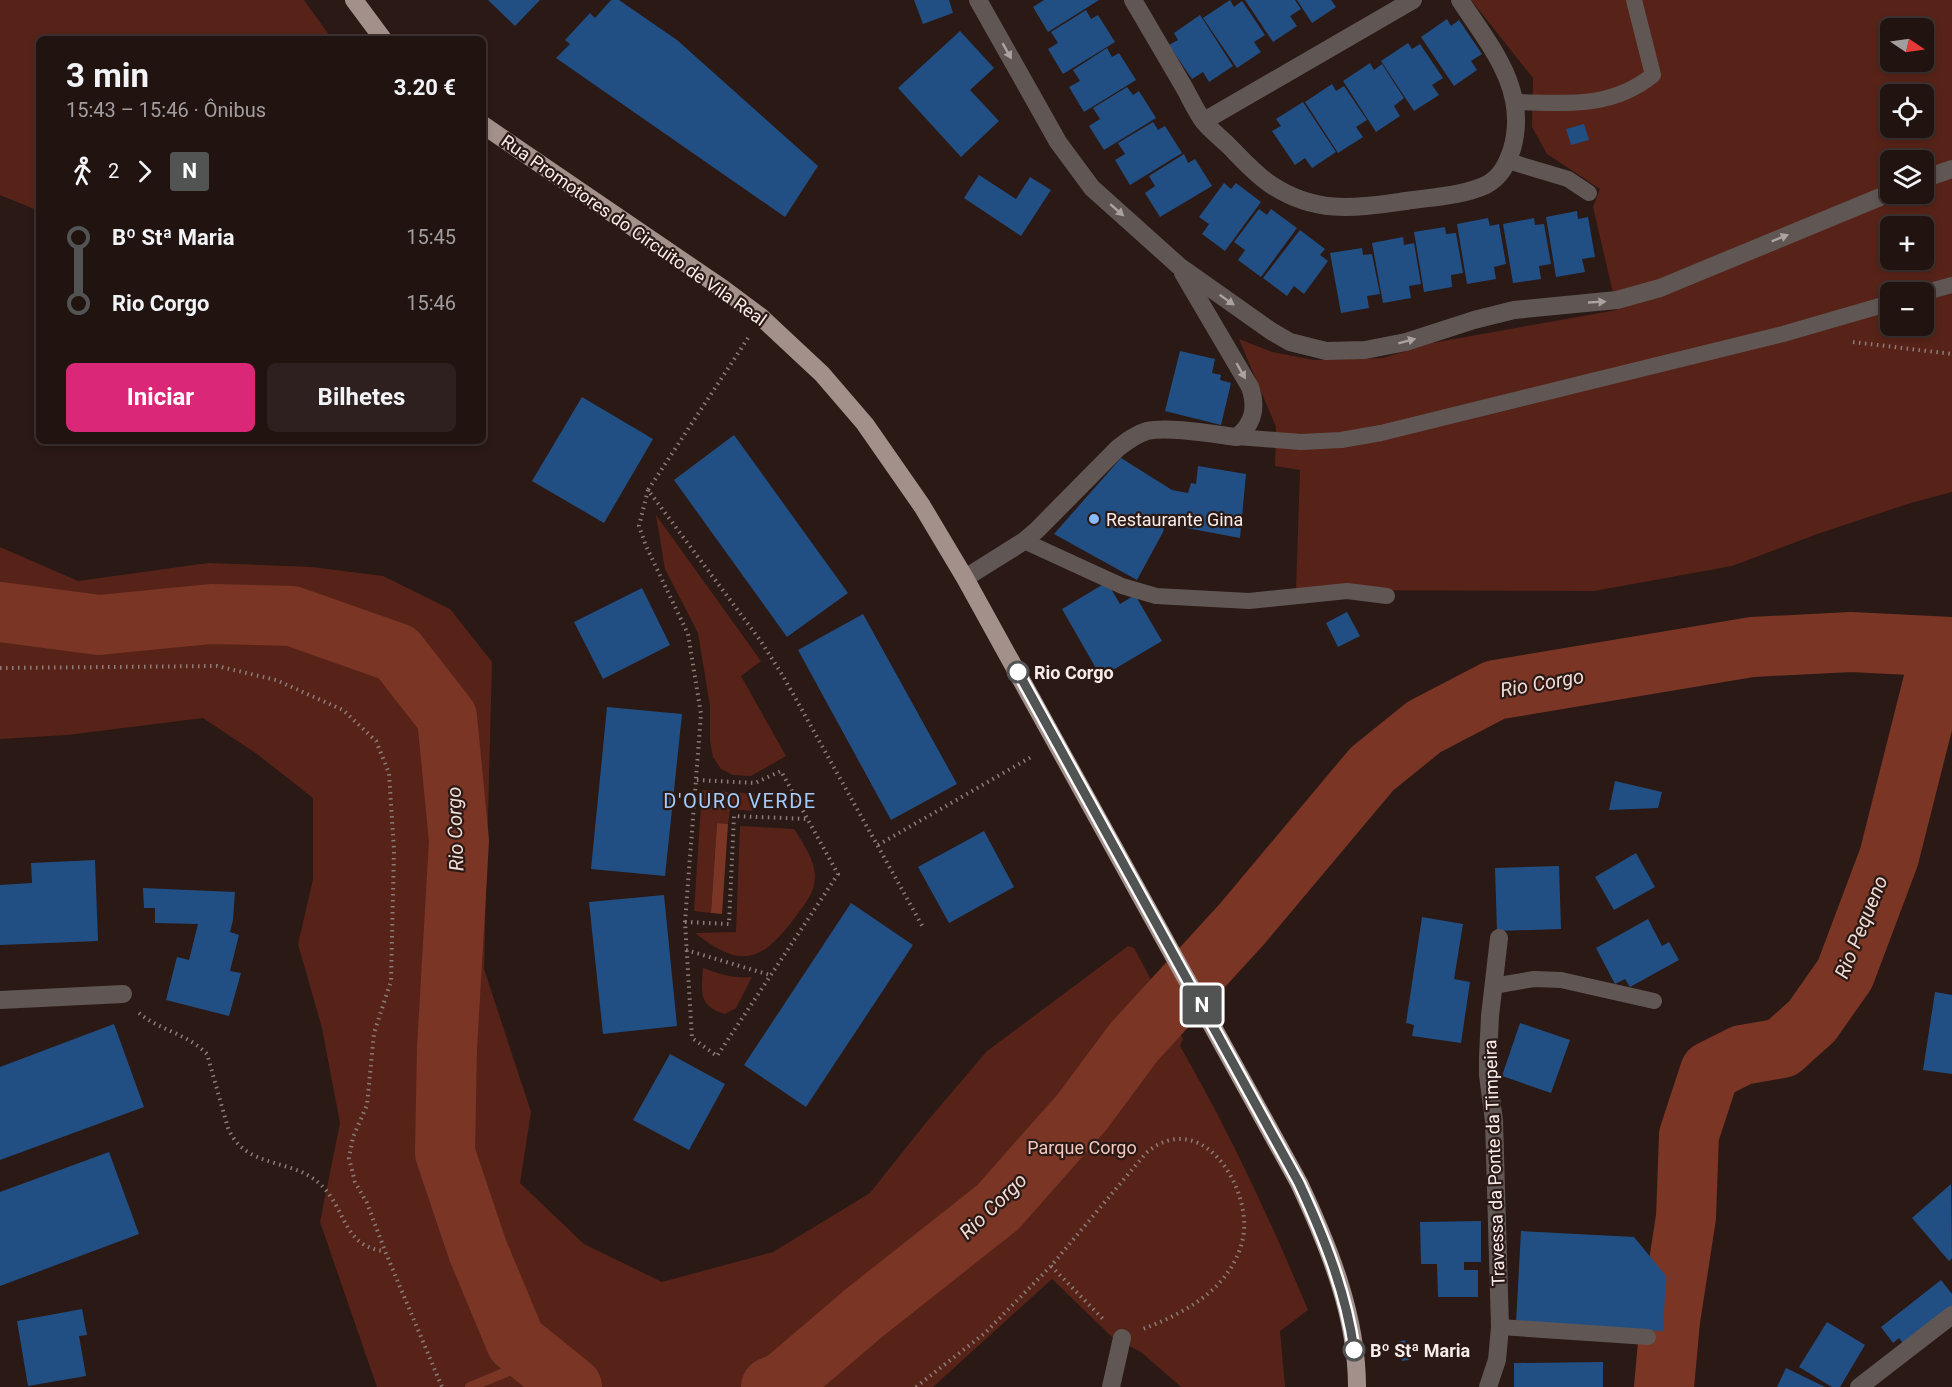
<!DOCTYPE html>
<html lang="pt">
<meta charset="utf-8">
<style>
body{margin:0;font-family:Roboto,sans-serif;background:#2d201e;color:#f1f3f6;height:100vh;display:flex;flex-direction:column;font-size:22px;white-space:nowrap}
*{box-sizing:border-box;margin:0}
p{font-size:20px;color:#a29e9f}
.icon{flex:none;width:33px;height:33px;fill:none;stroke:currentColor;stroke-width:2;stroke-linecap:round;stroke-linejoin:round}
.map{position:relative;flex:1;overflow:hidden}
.sheet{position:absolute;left:36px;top:36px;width:450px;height:408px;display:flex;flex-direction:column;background:#201310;border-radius:9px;box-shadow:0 3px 9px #0003,0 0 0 2px #3d3230}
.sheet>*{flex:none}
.badge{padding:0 12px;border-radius:4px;font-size:21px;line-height:39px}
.needle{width:39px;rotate:103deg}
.controls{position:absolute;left:1880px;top:18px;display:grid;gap:12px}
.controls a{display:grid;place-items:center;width:54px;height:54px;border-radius:9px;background:#201310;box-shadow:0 3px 9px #0003,0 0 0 2px #3d3230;font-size:30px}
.map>.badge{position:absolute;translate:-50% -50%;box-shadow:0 0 0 3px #fff}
.legs{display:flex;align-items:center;gap:9px;height:66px;padding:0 30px;font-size:20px}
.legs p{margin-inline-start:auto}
.summary{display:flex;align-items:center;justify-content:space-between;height:102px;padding:0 30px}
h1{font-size:33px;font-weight:700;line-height:45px}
.button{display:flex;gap:12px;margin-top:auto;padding:12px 30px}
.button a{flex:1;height:69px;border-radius:9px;background:#db2777;color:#fff;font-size:24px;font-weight:700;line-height:69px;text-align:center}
.button a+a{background:#2d201e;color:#f1f3f6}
ul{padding:0 30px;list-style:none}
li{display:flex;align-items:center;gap:21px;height:66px;font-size:22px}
li i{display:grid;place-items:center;width:9px;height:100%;margin:0 8px;background:currentColor}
li i::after{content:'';width:15px;height:15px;margin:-8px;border:4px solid;border-radius:50%;background:#201310}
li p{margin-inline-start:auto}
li:first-child i{background:linear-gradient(#0000 50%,currentColor 0)}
li:last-child i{background:linear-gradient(currentColor 50%,#0000 0)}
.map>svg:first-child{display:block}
.green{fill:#572318;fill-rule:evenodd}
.water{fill:#7b3525}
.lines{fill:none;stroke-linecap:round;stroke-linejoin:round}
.stream{stroke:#7b3525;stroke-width:10}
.river{stroke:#7b3525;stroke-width:60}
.building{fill:#214f84}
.path{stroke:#8b7c79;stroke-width:4;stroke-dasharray:1.5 4.5;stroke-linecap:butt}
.lane{stroke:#605755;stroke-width:16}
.street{stroke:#605755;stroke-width:18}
.primary{stroke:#a3908b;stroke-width:18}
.oneway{fill:#aca29f}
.line-1-casing{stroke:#fff;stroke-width:14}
.line-1{stroke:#525353;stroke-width:9}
.poi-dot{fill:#87bbfb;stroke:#2a1915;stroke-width:2}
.stop-1-dot{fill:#fff;stroke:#525353;stroke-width:3}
.labels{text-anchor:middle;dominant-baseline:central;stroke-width:4.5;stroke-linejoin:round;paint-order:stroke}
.street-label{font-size:18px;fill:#f8ece9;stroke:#2a1915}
.poi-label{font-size:18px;fill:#f8ece9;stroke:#2a1915;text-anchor:start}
.stop-label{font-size:18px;font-weight:bold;fill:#f8ece9;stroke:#2a1915;text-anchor:start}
.park-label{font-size:18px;fill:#f4c8bd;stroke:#2a1915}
.water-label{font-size:20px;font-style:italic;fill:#f0dad4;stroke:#2a1915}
.neighbourhood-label{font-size:20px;letter-spacing:1.5px;fill:#a4cbfc;stroke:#2a1915}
</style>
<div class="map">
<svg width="1952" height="1387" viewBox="0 0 1952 1387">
<rect width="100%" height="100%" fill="#2a1915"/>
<!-- green -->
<g class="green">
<path d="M0,0H304L332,39H39V211L0,195Z"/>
<path d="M1471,0H1952V492L1914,502L1820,533L1732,566L1594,591L1296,590L1300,470L1275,466L1276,427L1239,339L1272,352L1314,360L1383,358L1432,343L1617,310L1593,207L1600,189L1547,154L1532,127L1533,78ZM1890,28H1923V62H1890ZM1890,94H1923V128H1890ZM1890,160H1923V194H1890ZM1890,226H1923V260H1890ZM1890,292H1923V326H1890Z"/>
<path d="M656,515L761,661L741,676L786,756L751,776L733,775L721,769L713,757L710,741V706L698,633L665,569Z"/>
<path d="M0,547L78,581L208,563L312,567L383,576L450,609L492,662L484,969L531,1112L520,1183L584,1244L662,1282L773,1252L870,1193L924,1125L987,1051L1128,946L1134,948L1183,1039L1180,1046C1229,1131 1270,1219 1308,1310L1280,1331L1285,1387H1181L1141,1352L1112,1337L1052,1279L933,1387H377L320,1222L340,1123L322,1028L298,944L313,879V798L257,754L203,718L67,735L0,739Z"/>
<path d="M702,790L755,794L753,811L730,809L728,824L717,823L711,913L694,911Z"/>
<path d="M740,826L794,829C803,843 814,859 815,875C816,891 805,904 796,916C762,962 742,970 695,933L736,932Z"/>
<path d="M703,968C719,974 735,979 752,977L736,1008L725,1014C699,1007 701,992 703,968Z"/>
</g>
<!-- water -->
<path class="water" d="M717,823L728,824L722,914L711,913Z"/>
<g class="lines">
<!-- stream -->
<path class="stream" d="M470,1387L538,1359"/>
<!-- river -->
<g class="river">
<path d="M0,612L99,625L211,614L292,616L397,653L447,717L459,841L447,1048L445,1153L478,1251L516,1342L572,1387"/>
<path d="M771,1387L783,1382L864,1313L998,1207L1082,1112L1134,1042L1242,924L1372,769L1424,727L1495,690L1752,647L1851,642L1952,647"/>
<path d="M1664,1387L1670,1321L1686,1217L1689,1135L1710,1071L1742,1055L1782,1048L1812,1021L1845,974L1889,857L1942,647"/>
</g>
</g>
<!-- building -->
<g class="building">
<path d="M488,0H540L515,26Z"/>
<path d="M611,0H619L677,40L818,166L785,217L556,58L570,44L565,40L590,13L595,18Z"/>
<path d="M914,0H949L953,13L923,24Z"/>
<path d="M1044,0H1099L1048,32L1033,7Z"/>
<path d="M1230,0L1234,7L1242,1L1265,35L1254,42L1261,52L1237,68L1203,18Z"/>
<path d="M1245,0H1295L1301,9L1290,16L1297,26L1273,42Z"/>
<path d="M1297,0H1331L1336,7L1312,23Z"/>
<path d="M1086,10L1091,19L1098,15L1115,42L1063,74L1048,49L1058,43L1051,32Z"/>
<path d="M1200,15L1233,66L1209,82L1203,72L1192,79L1169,45L1178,40L1174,33Z"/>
<path d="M1447,19L1451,26L1459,20L1482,54L1471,61L1477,70L1454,86L1421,37Z"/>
<path d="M960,31L994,68L970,90L999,121L961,157L898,88Z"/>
<path d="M1408,43L1412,49L1420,44L1443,78L1432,85L1439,95L1414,111L1381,61Z"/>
<path d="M1107,48L1112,57L1119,53L1136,80L1084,112L1069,87L1080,81L1073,70Z"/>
<path d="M1370,63L1374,70L1382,64L1404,98L1394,106L1400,116L1376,132L1343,81Z"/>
<path d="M1332,84L1336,91L1344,86L1367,120L1356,127L1363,137L1338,153L1305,102Z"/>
<path d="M1127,87L1133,95L1139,91L1156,118L1104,150L1089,126L1100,119L1093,108Z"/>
<path d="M1303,102L1336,152L1312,168L1305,158L1295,165L1272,131L1281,126L1276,119Z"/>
<path d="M1153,122L1158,130L1165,126L1182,153L1130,185L1115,160L1125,154L1118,143Z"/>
<path d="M1584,124L1589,140L1571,145L1566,129Z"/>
<path d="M1184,154L1188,163L1195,159L1212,186L1160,217L1145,193L1155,186L1149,176Z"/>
<path d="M979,175L1016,199L1030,177L1051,190L1021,236L964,198Z"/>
<path d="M1224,183L1231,189L1236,183L1261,202L1225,251L1202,234L1209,224L1199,217Z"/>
<path d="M1259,209L1267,215L1271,209L1297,228L1261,277L1238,260L1245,250L1234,242Z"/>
<path d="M1577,211L1578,219L1588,217L1595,257L1582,259L1585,272L1556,277L1546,217Z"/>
<path d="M1488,218L1490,226L1499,224L1506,264L1494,267L1496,279L1467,284L1457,224Z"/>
<path d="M1534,218L1535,225L1544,224L1551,264L1539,266L1541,279L1513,283L1503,224Z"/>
<path d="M1445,227L1446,234L1456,233L1463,273L1451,275L1452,287L1424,292L1414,232Z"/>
<path d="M1300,230L1325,249L1320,255L1328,261L1304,294L1294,286L1287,296L1263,278Z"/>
<path d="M1403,237L1404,245L1414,243L1421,284L1409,286L1411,298L1383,303L1372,243Z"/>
<path d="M1362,248L1363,255L1372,254L1380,294L1367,296L1369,308L1341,313L1330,253Z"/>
<path d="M1180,351L1215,359L1212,373L1221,375L1220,380L1231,383L1221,425L1165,411Z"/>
<path d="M582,397L653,439L604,523L532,481Z"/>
<path d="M734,435L848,593L787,637L674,480Z"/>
<path d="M1121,458L1172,490L1188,493L1191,483L1196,484L1198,466L1246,474L1240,538L1165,524L1163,532L1137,580L1054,534Z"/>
<path d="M1107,582L1120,604L1135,595L1162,641L1101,677L1062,609Z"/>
<path d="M642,588L670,645L603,679L574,622Z"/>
<path d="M1347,612L1360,636L1338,647L1326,623Z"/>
<path d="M863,614L957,784L891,820L798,650Z"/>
<path d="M607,707L682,714L665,876L591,869Z"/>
<path d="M1615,781L1662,792L1658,808L1609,810Z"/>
<path d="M984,831L1014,887L949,923L918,867Z"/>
<path d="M1636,853L1655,887L1614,910L1595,877Z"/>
<path d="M95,860L98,941L0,945V885L32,883L31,863Z"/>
<path d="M1559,866L1561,929L1497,931L1495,868Z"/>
<path d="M143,888L235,892L233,920L230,932L239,935L230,971L241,973L229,1016L166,1000L177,957L189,960L198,924L155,923V908H144Z"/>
<path d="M664,895L677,1026L603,1034L589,902Z"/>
<path d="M851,903L913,945L806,1107L744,1065Z"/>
<path d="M1422,917L1463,924L1454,979L1470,982L1461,1043L1412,1036L1414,1025L1406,1023Z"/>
<path d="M1648,919L1662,946L1669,942L1679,960L1630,987L1625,979L1615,984L1596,948Z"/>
<path d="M1935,992L1952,995V1074L1923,1070Z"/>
<path d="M1520,1023L1570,1040L1551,1093L1502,1076Z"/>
<path d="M114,1024L144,1107L0,1160V1067Z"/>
<path d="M670,1054L725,1084L689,1150L633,1120Z"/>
<path d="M109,1152L139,1234L0,1286V1192Z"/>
<path d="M1951,1184L1952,1258L1949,1261L1912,1218Z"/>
<path d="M1481,1221V1262H1464V1270H1478V1297H1438L1437,1264H1421L1420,1222Z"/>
<path d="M1521,1231L1634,1237L1666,1276L1663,1331L1516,1323Z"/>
<path d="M1941,1280L1952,1294V1309L1905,1346L1899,1338L1893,1343L1881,1327Z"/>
<path d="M82,1309L87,1335L79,1336L86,1376L28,1386L17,1321Z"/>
<path d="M1827,1322L1865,1345L1840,1387H1832L1799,1367Z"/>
<path d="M1405,1340L1409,1360L1402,1361L1398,1342Z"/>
<path d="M1603,1362V1387H1514V1363Z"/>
<path d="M1786,1368L1825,1387H1777Z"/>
</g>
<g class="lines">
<!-- path -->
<g class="path">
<path d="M748,338L648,490L760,640L783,676L924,929"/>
<path d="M1853,342L1952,354"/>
<path d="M648,490L639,526L646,546L688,634L701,714L685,922L692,1038L717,1056L838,874L781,771L755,783L696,780"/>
<path d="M0,668L217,666L276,680L343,710L376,741L389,773L394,850L391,981L374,1033L367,1105L353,1137L349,1158L355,1182L367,1203L385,1251L442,1387"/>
<path d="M878,845L1033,756"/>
<path d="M685,922L729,924L734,816L808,819"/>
<path d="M686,950L770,975"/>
<path d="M139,1013C159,1030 188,1034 207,1054L228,1128C246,1170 291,1157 320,1184C347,1209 342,1246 384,1251"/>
<path d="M1051,1266L1105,1321"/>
<path d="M916,1387L985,1333L1051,1266L1146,1153C1199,1108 1248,1181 1244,1231C1243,1243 1238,1256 1232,1266C1213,1298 1177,1316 1143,1329"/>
</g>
<!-- lane -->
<g class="lane">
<path d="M1514,102C1565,103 1611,109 1653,75L1634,0"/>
<path d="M1508,161L1568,179L1589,193"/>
<path d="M1923,293L1952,285"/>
<path d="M1237,437L1301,442L1341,440L1381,433L1783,334L1890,303"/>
<path d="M1024,541L1122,586L1156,596L1249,601L1347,591L1387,596"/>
<path d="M1493,986L1534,979L1561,980L1654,1001"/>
<path d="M1500,1327L1648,1337"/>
</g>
<!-- street -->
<g class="street">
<path d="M978,0L1058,142L1092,188L1179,266L1271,331L1290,342L1326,351L1365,350L1406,342L1474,320L1514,310L1617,300L1660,288L1890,193"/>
<path d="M1133,0C1149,27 1165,55 1181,82C1189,95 1195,110 1204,122C1211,130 1219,137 1227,144C1241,158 1254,173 1270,184C1316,215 1355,208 1406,201C1432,197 1462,196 1486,185C1501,177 1507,164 1512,149C1529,90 1490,46 1460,0"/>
<path d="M1204,121L1413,0"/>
<path d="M1923,179L1952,169"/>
<path d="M965,578L1024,541L1037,530L1118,448C1127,441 1136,434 1147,431C1168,426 1213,434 1237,437C1254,423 1257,407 1250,387L1183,273"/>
<path d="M0,1000L123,994"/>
<path d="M1111,1387L1122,1338"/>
<path d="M1488,1387L1497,1360L1500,1327L1494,1121L1488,1075V1057L1490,1016L1499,938"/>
<path d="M1859,1387L1952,1315"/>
</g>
<!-- primary -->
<g class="primary">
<path d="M354,0L383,39"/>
<path d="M483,125L722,288L761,317L822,374L865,424L922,506L965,578L1299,1183C1329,1247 1357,1316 1357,1387"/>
</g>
</g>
<!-- one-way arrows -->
<defs><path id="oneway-solid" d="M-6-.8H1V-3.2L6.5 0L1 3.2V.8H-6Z" transform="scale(1.5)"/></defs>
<g class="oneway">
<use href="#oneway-solid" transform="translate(1007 51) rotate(60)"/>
<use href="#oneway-solid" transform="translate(1117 210) rotate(41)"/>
<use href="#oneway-solid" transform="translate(1780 238) rotate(-22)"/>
<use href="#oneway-solid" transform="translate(1227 300) rotate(35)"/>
<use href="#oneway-solid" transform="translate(1597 302) rotate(-3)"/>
<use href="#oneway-solid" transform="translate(1407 341) rotate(-15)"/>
<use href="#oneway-solid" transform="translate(1241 371) rotate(60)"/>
</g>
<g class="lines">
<!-- line-1 casing -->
<g class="line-1-casing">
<path id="line-1" d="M1018,672L1299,1183C1324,1237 1346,1292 1354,1350"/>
</g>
<!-- line-1 -->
<use href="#line-1" class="line-1"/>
</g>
<!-- markers -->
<circle class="poi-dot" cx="1094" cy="519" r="6"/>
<g class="stop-1-dot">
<circle cx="1018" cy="672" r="10"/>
<circle cx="1354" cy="1350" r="10"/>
</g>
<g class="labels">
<!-- street labels -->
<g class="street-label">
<text transform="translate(634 230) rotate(35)">Rua Promotores do Circuito de Vila Real</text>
<text transform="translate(1494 1163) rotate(-92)">Travessa da Ponte da Timpeira</text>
</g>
<!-- poi labels -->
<g class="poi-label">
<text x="1106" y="519">Restaurante Gina</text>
</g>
<!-- stop labels -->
<g class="stop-label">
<text x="1034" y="672">Rio Corgo</text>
<text x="1370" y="1350">Bº Stª Maria</text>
</g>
<!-- park labels -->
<g class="park-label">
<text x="1082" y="1147">Parque Corgo</text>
</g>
<!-- water labels -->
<g class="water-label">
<text transform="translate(1542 683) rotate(-10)">Rio Corgo</text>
<text transform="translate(455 829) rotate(-92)">Rio Corgo</text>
<text transform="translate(1861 927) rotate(-68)">Rio Pequeno</text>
<text transform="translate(993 1206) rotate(-44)">Rio Corgo</text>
</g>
<!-- neighbourhood labels -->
<g class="neighbourhood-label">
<text x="740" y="801">D'OURO VERDE</text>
</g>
</g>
</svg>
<div class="controls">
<a><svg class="needle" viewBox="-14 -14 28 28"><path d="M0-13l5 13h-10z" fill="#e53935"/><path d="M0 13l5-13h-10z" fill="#a29e9f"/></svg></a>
<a><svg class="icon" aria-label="locate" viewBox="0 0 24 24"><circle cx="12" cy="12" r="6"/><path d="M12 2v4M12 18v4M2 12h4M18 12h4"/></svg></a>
<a><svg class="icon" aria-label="layers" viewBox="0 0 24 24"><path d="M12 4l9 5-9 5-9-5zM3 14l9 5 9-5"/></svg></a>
<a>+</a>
<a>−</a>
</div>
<b class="badge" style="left:1202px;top:1005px;background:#525353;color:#fff">N</b>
<section class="sheet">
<div class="summary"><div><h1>3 min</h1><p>15:43 – 15:46 · Ônibus</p></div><b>3.20 €</b></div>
<div class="legs"><svg class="icon" aria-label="walk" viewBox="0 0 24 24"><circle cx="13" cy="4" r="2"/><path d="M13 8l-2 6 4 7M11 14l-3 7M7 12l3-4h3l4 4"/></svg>2<svg class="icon" aria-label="forward" viewBox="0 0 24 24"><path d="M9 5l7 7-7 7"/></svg><b class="badge" style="background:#525353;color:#fff">N</b></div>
<ul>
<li><i style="color:#525353"></i><b>Bº Stª Maria</b><p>15:45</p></li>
<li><i style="color:#525353"></i><b>Rio Corgo</b><p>15:46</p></li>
</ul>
<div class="button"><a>Iniciar</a><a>Bilhetes</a></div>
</section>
</div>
